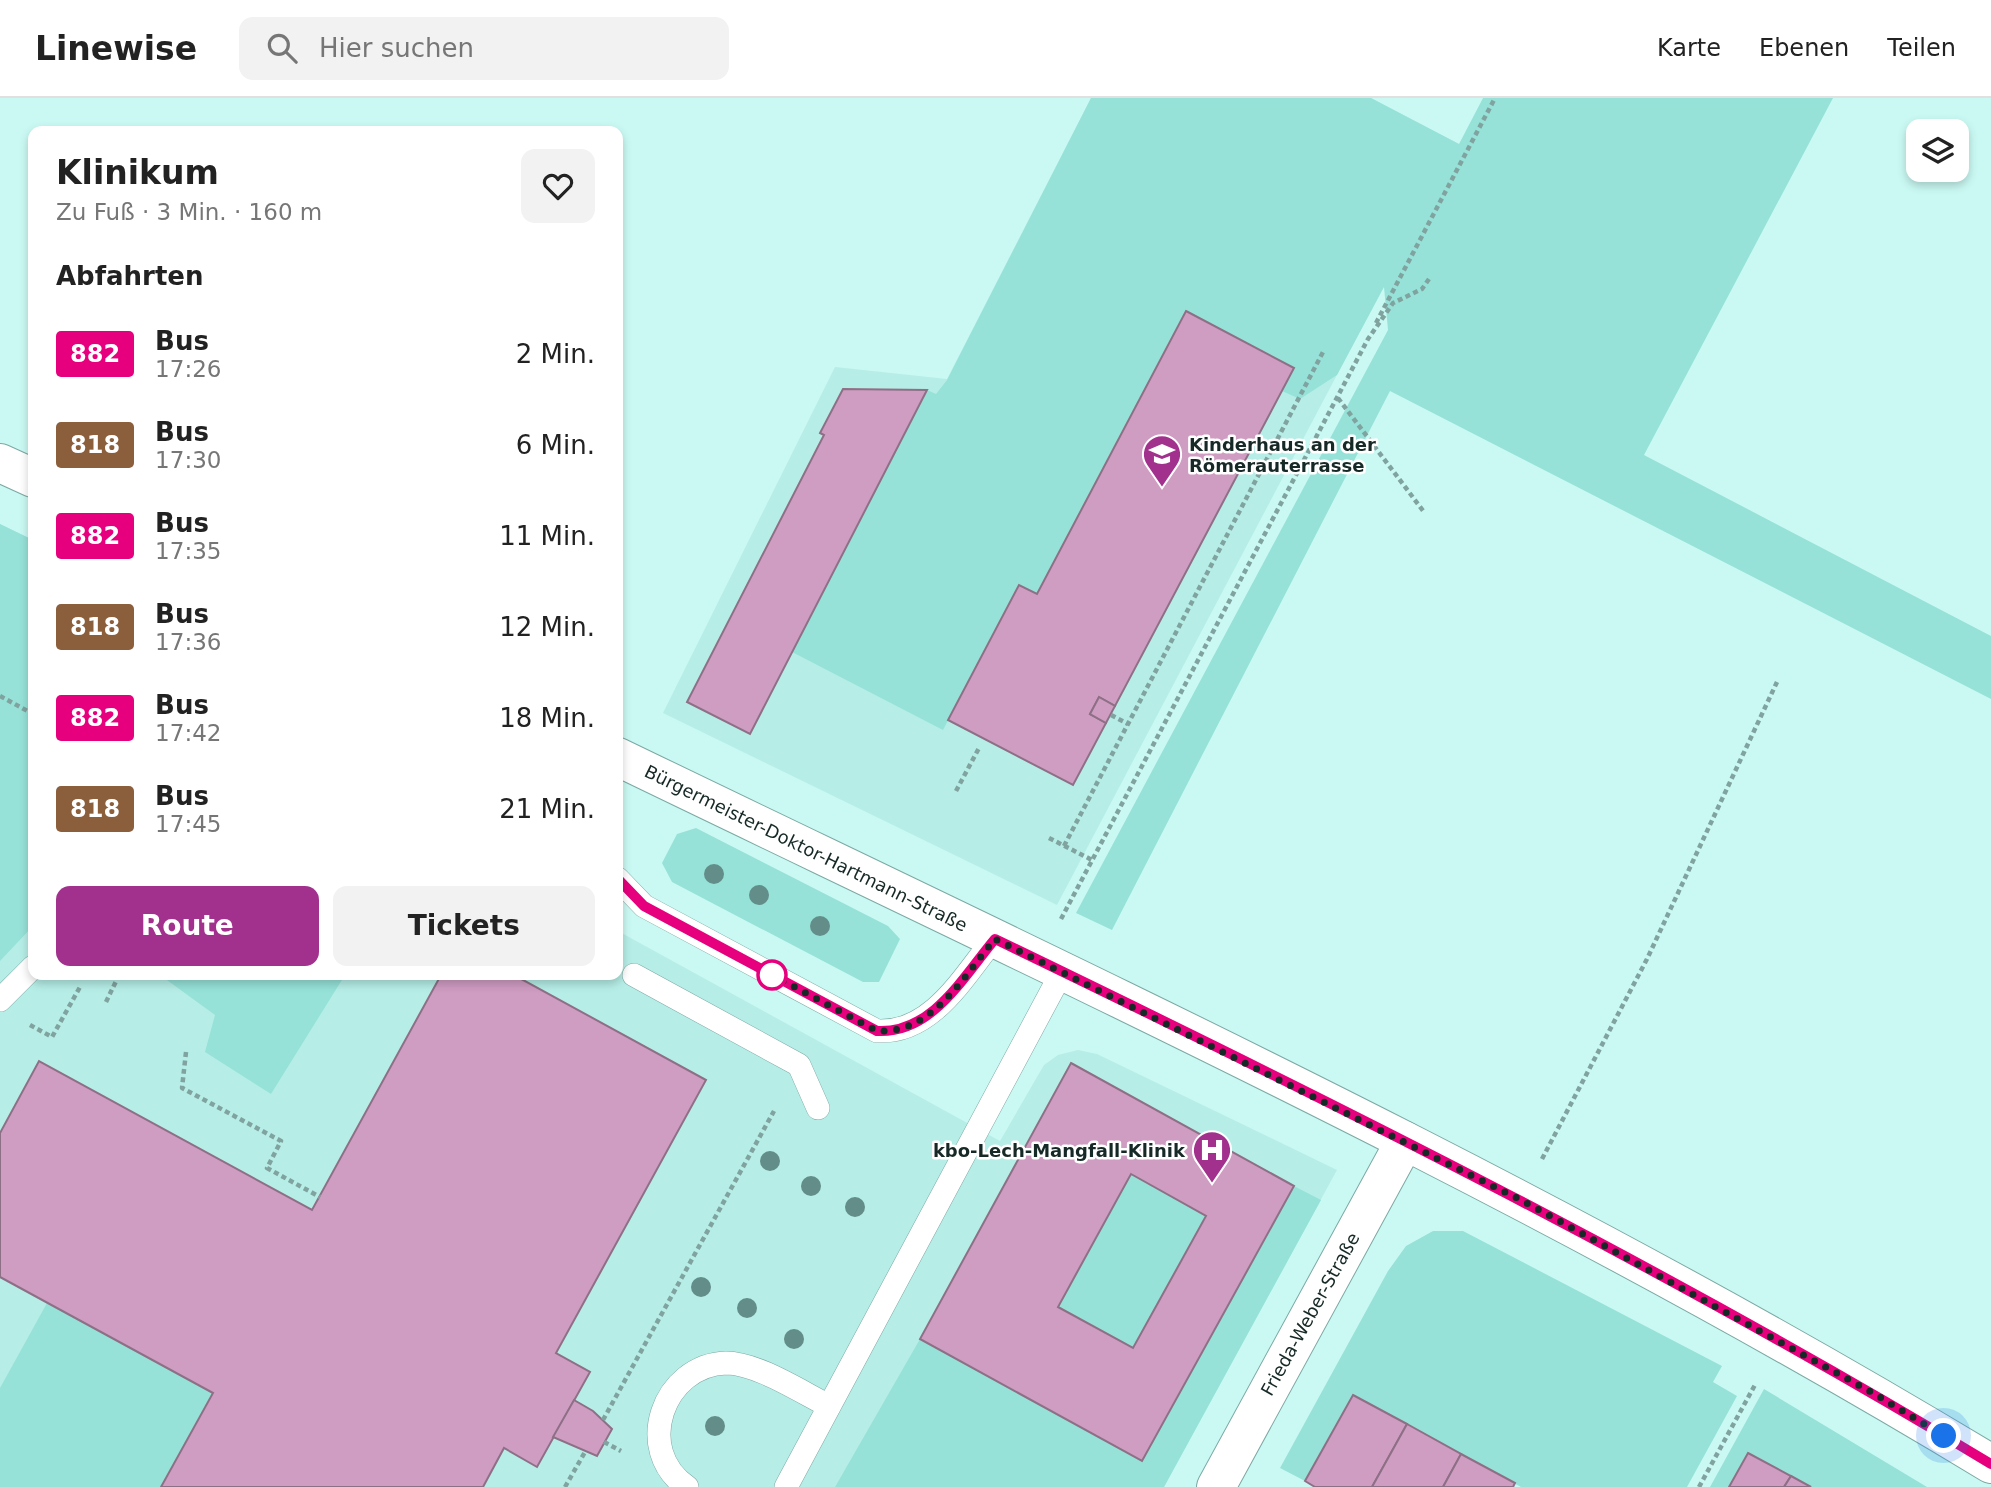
<!DOCTYPE html>
<html lang="de">
<meta charset="utf-8">
<style>
body{margin:0;font-family:"DejaVu Sans",sans-serif;background:#f2f2f2;color:#222;height:100vh;display:flex;flex-direction:column;font-size:26px;white-space:nowrap}
*{box-sizing:border-box;margin:0}
p{font-size:23px;color:#767676}
.icon{flex:none;width:38px;height:38px;fill:none;stroke:currentColor;stroke-width:2;stroke-linecap:round;stroke-linejoin:round}
.map{position:relative;flex:1;overflow:hidden}
.panel{position:absolute;left:28px;top:28px;width:595px;height:854px;display:flex;flex-direction:column;background:#fff;border-radius:14px;box-shadow:0 4px 10px #0003}
.panel>*{flex:none}
.badge{padding:0 14px;border-radius:5px;font-size:24px;line-height:46px}
.tools{position:absolute;left:1906px;top:21px;display:grid;gap:14px}
.tools a{display:grid;place-items:center;width:63px;height:63px;border-radius:14px;background:#fff;box-shadow:0 4px 10px #0003;font-size:35px}
.you{position:absolute;width:35px;height:35px;margin:-18px;border:5px solid #fff;border-radius:50%;background:#1a73e8;box-shadow:0 0 0 10px #1a73e833}
.map>.badge{position:absolute;translate:-50% -50%;box-shadow:0 0 0 4px #fff}
h2{padding:0 28px;font-size:26px;line-height:63px}
.round{display:grid;place-items:center;flex:none;width:74px;height:74px;border-radius:14px;background:#f2f2f2}
.overview{display:flex;align-items:center;justify-content:space-between;height:119px;padding:0 28px}
h1{font-size:33px;font-weight:600;line-height:52px}
.primary-button{display:flex;gap:14px;margin-top:auto;padding:14px 28px}
.primary-button a{flex:1;height:80px;border-radius:14px;background:#a2318e;color:#fff;font-size:28px;font-weight:600;line-height:80px;text-align:center}
.primary-button a+a{background:#f2f2f2;color:#222}
ul{padding:0;list-style:none}
li{display:flex;align-items:center;gap:21px;height:91px;padding:0 28px}
li div{flex:1}
li b{display:block;font-size:26px}
li em{font-style:normal}
li .badge{min-width:77px;font-weight:700;text-align:center}
header{display:flex;align-items:center;gap:42px;box-sizing:border-box;height:98px;padding:0 35px;background:#fff;border-bottom:2px solid #e0e0e0}
header strong{font-size:33px}
nav{display:flex;gap:38px;margin-inline-start:auto;font-size:24px}
.search{width:490px;height:63px;background:#f2f2f2;display:flex;align-items:center;gap:18px;box-sizing:border-box;padding:0 24px;border-radius:14px;color:#767676;font-size:26px}
.map>svg:first-child{display:block}
.built{fill:#b6eee7}
.green{fill:#96e2d9}
.building{fill:#cf9cc2;stroke:#8e7086;stroke-width:2;fill-rule:evenodd}
.lines{fill:none;stroke-linecap:round;stroke-linejoin:round}
.lane-casing{stroke:#7ca9a4;stroke-width:24}
.street-casing{stroke:#7ca9a4;stroke-width:40}
.path{stroke:#80a39f;stroke-width:4.5;stroke-dasharray:5 3.5;stroke-linecap:butt}
.lane{stroke:#fff;stroke-width:23}
.street{stroke:#fff;stroke-width:38}
.tree{fill:#638d88}
.line-casing{stroke:#fff;stroke-width:16}
.line{stroke:#e6007e;stroke-width:10}
.walk{stroke:#162926;stroke-width:7;stroke-dasharray:0 12.6}
.stop-dot{fill:#fff;stroke:#e6007e;stroke-width:3.5}
.labels{text-anchor:middle;dominant-baseline:central;stroke-width:5;stroke-linejoin:round;paint-order:stroke}
.poi-label{font-size:18px;font-weight:bold;fill:#162926;stroke:#fff;text-anchor:start}
.street-label{font-size:18px;fill:#162926;stroke:#fff}
</style>
<header>
<strong>Linewise</strong>
<div class="search"><svg class="icon" aria-label="search" viewBox="0 0 24 24"><circle cx="10" cy="10" r="6"/><path d="M15 15l6 6"/></svg>Hier suchen</div>
<nav><a>Karte</a><a>Ebenen</a><a>Teilen</a></nav>
</header>
<div class="map">
<svg width="1991" height="1389" viewBox="0 0 1991 1389">
<rect width="100%" height="100%" fill="#caf9f3"/>
<!-- built -->
<g class="built">
<path d="M1091,0H1371L1459,46L1057,807L663,615L835,269L947,281Z"/>
<path d="M0,426L33,442V877H618V833L1000,1043L1044,967L1058,957L1078,952L1097,956L1337,1072L1164,1389H0Z"/>
</g>
<!-- green -->
<g class="green">
<path d="M1091,0H1371L1459,46L1483,0H1833L1644,357L1991,538V601L1390,293L1112,832L1076,815L1388,232L1384,189L1337,277L1300,301L1282,293L1294,270L1186,213L1037,496L1019,487L943,632L792,554L927,292L936,296L947,282Z"/>
<path d="M0,426L33,442V828L0,863Z"/>
<path d="M696,730L888,828L900,841L879,884H863L672,784L662,765L677,736Z"/>
<path d="M160,877H345L271,996L205,954L215,917Z"/>
<path d="M1131,1076L1206,1118L1133,1250L1058,1209Z"/>
<path d="M1294,1088L1321,1102L1164,1389H835L920,1241L1142,1363Z"/>
<path d="M1433,1133H1463L1722,1268L1713,1284L1737,1298L1687,1389H1521L1353,1297L1305,1383L1280,1370L1388,1173L1406,1148Z"/>
<path d="M47,1205L213,1295L161,1389H0V1290Z"/>
<path d="M1764,1291L1927,1389H1811L1748,1355L1729,1389H1710Z"/>
</g>
<!-- building -->
<g class="building">
<path d="M1186,213L1294,270L1115,608L1099,599L1090,616L1106,625L1073,687L948,622L1019,487L1037,496Z"/>
<path d="M843,291L927,292L750,636L687,604L824,337L820,335Z"/>
<path d="M1099,599L1115,608L1106,625L1090,616Z"/>
<path d="M441,877H514L706,982L556,1255L590,1274L537,1369L504,1350L483,1389H161L213,1295L0,1179V1035L39,963L312,1112Z"/>
<path d="M1071,965L1294,1088L1142,1363L920,1241ZM1131,1076L1206,1118L1133,1250L1058,1209Z"/>
<path d="M1353,1297L1407,1326L1372,1389H1315L1305,1383Z"/>
<path d="M574,1302L593,1313L612,1331L597,1358L553,1339Z"/>
<path d="M1407,1326L1461,1356L1443,1389H1372Z"/>
<path d="M1748,1355L1791,1378L1784,1389H1729Z"/>
<path d="M1461,1356L1515,1385L1513,1389H1443Z"/>
<path d="M1791,1378L1811,1389H1784Z"/>
</g>
<g class="lines">
<!-- lane casing -->
<g class="lane-casing">
<g id="lane">
<path d="M618,781L644,808L877,933C932,936 963,879 994,841"/>
<path d="M634,877L799,967L818,1010"/>
<path d="M0,902L33,869"/>
<path d="M687,1389C633,1352 663,1267 726,1265C757,1265 801,1294 829,1308"/>
<path d="M786,1389L1062,874"/>
</g>
</g>
<!-- street casing -->
<g class="street-casing">
<g id="street">
<path d="M0,365L33,380"/>
<path d="M618,659C1081,883 1551,1099 1991,1366"/>
<path d="M1216,1389L1405,1043"/>
</g>
</g>
<!-- path -->
<g class="path">
<path d="M1376,225L1495,0"/>
<path d="M1338,300L1424,414"/>
<path d="M0,598L33,616"/>
<path d="M1111,617L1128,626"/>
<path d="M956,693L979,650"/>
<path d="M1049,740L1092,762"/>
<path d="M1064,748L1323,254"/>
<path d="M1061,821L1368,241L1393,205L1422,191L1429,181"/>
<path d="M106,904L119,877"/>
<path d="M30,927L52,939L80,889"/>
<path d="M186,954L182,990L281,1043L267,1070L320,1099"/>
<path d="M1542,1061L1647,861L1777,584"/>
<path d="M603,1322L774,1013"/>
<path d="M604,1344L621,1353"/>
<path d="M565,1389L585,1354"/>
<path d="M1699,1389L1756,1285"/>
</g>
<!-- lane -->
<use href="#lane" class="lane"/>
<!-- street -->
<use href="#street" class="street"/>
</g>
<!-- trees -->
<g class="tree">
<circle cx="714" cy="776" r="10"/>
<circle cx="759" cy="797" r="10"/>
<circle cx="820" cy="828" r="10"/>
<circle cx="770" cy="1063" r="10"/>
<circle cx="811" cy="1088" r="10"/>
<circle cx="855" cy="1109" r="10"/>
<circle cx="701" cy="1189" r="10"/>
<circle cx="747" cy="1210" r="10"/>
<circle cx="794" cy="1241" r="10"/>
<circle cx="715" cy="1328" r="10"/>
</g>
<g class="lines">
<!-- line casing -->
<g class="line-casing">
<path id="line" d="M618,781L644,808L877,933C932,936 963,879 995,841C1333,1004 1670,1172 1991,1366"/>
</g>
<!-- line -->
<use href="#line" class="line"/>
<!-- walk -->
<path class="walk" d="M772,877L877,933C932,936 963,879 995,841L1521,1102L1873,1295L1944,1338"/>
</g>
<!-- icons -->
<defs>
<g id="school-pin" transform="scale(2.0125)"><path d="M0 17L-7.5 6A9.5 9.5 0 1 1 7.5 6Z" fill="#a2318e" stroke="#fff"/><path d="M0-5L7-2L0 1L-7-2ZM-4 1L0 2.5L4 1V4Q0 6-4 4Z" fill="#fff"/></g>
<g id="hospital-pin" transform="scale(2.0125)"><path d="M0 17L-7.5 6A9.5 9.5 0 1 1 7.5 6Z" fill="#a2318e" stroke="#fff"/><path d="M-5-5h3v3.5h4V-5h3V5h-3V1.5h-4V5h-3Z" fill="#fff"/></g>
</defs>
<g fill-rule="evenodd">
<use href="#school-pin" x="1162" y="356"/>
<use href="#hospital-pin" x="1212" y="1052"/>
</g>
<!-- markers -->
<circle class="stop-dot" cx="772" cy="877" r="14"/>
<g class="labels">
<!-- poi labels -->
<g class="poi-label">
<text x="1189" y="346">Kinderhaus an der<tspan x="1189" dy="21">Römerauterrasse</tspan></text>
<text x="1185" y="1052" text-anchor="end">kbo-Lech-Mangfall-Klinik</text>
</g>
<!-- street labels -->
<g class="street-label">
<text transform="translate(806 750) rotate(26)">Bürgermeister-Doktor-Hartmann-Straße</text>
<text transform="translate(1310 1216) rotate(-61)">Frieda-Weber-Straße</text>
</g>
</g>
</svg>
<div class="tools">
<a><svg class="icon" aria-label="layers" viewBox="0 0 24 24"><path d="M12 4l9 5-9 5-9-5zM3 14l9 5 9-5"/></svg></a>
</div>
<div class="you" style="left:1944px;top:1338px"></div>
<section class="panel">
<div class="overview"><div><h1>Klinikum</h1><p>Zu Fuß · 3 Min. · 160 m</p></div><a class="round"><svg class="icon" aria-label="heart" viewBox="0 0 24 24"><path d="M12 20l-8-8c-3-5 5-10 8-4 3-6 11-1 8 4z"/></svg></a></div>
<h2>Abfahrten</h2>
<ul>
<li><span class="badge" style="background:#e6007e;color:#fff">882</span><div><b>Bus</b><p>17:26</p></div><em>2 Min.</em></li>
<li><span class="badge" style="background:#8b5e3c;color:#fff">818</span><div><b>Bus</b><p>17:30</p></div><em>6 Min.</em></li>
<li><span class="badge" style="background:#e6007e;color:#fff">882</span><div><b>Bus</b><p>17:35</p></div><em>11 Min.</em></li>
<li><span class="badge" style="background:#8b5e3c;color:#fff">818</span><div><b>Bus</b><p>17:36</p></div><em>12 Min.</em></li>
<li><span class="badge" style="background:#e6007e;color:#fff">882</span><div><b>Bus</b><p>17:42</p></div><em>18 Min.</em></li>
<li><span class="badge" style="background:#8b5e3c;color:#fff">818</span><div><b>Bus</b><p>17:45</p></div><em>21 Min.</em></li>
</ul>
<div class="primary-button"><a>Route</a><a>Tickets</a></div>
</section>
</div>
